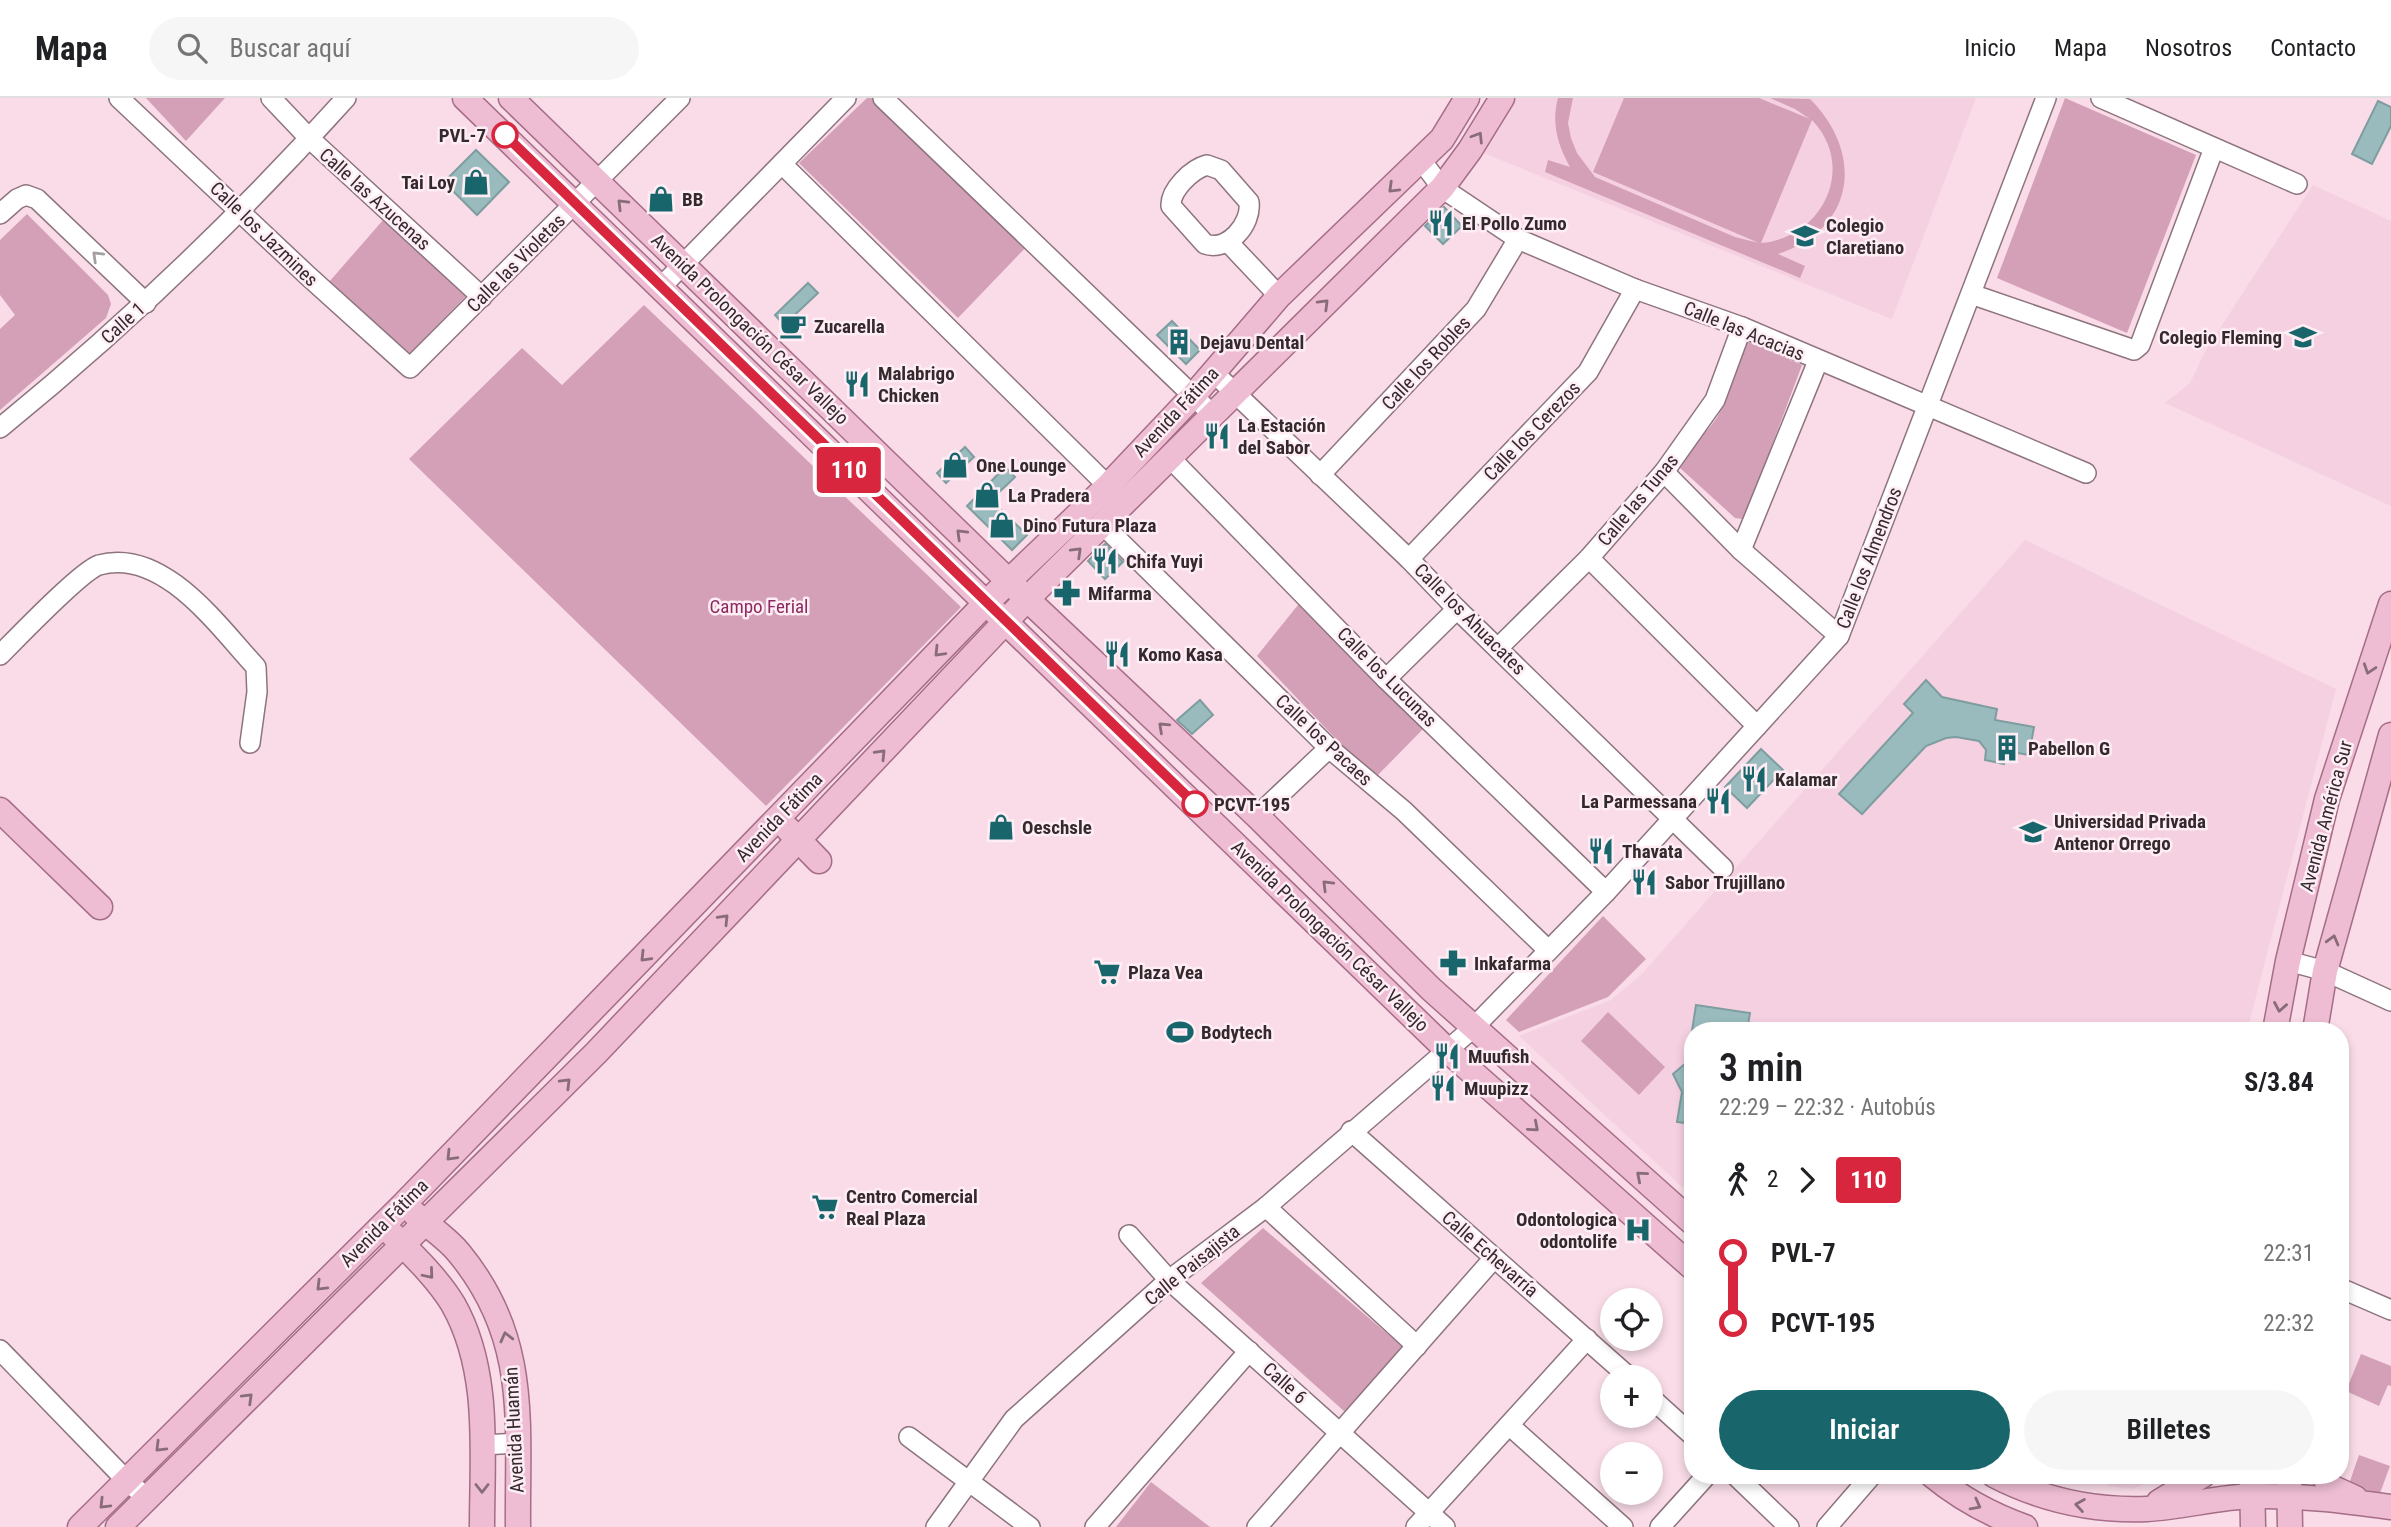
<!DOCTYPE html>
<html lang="es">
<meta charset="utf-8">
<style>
body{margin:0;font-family:"Roboto Condensed",sans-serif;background:#f6f6f6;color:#202124;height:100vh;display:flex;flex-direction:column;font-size:26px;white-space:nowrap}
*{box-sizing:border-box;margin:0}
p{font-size:23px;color:#757577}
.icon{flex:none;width:38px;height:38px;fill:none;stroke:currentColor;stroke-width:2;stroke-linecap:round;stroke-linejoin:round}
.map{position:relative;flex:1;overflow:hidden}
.panel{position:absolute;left:1684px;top:924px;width:665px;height:462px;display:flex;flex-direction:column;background:#fff;border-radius:28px;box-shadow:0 4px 10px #0003}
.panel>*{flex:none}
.badge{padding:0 14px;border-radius:5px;font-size:24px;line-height:46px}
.buttons{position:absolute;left:1600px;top:1190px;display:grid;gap:14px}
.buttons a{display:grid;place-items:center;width:63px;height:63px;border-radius:50%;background:#fff;box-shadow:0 4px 10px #0003;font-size:35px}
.map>.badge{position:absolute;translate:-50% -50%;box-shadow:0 0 0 4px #fff}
.legs{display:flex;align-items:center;gap:10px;height:77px;padding:0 35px;font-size:23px}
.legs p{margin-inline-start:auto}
.head{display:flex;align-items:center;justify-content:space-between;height:119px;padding:0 35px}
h1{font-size:38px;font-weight:600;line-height:52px}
.action{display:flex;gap:14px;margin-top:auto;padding:14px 35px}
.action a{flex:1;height:80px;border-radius:42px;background:#18666b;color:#fff;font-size:28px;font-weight:600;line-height:80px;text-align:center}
.action a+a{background:#f6f6f6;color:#202124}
ul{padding:0 35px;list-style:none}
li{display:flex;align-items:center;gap:24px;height:70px;font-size:26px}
li i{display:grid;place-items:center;width:10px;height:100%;margin:0 9px;background:currentColor}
li i::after{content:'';width:18px;height:18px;margin:-9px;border:5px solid;border-radius:50%;background:#fff}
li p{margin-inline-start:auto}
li:first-child i{background:linear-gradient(#0000 50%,currentColor 0)}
li:last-child i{background:linear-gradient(currentColor 50%,#0000 0)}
header{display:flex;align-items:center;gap:42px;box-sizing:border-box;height:98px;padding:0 35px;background:#fff;border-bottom:2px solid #e0e0e0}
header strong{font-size:33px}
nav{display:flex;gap:38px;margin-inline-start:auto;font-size:24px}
.search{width:490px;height:63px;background:#f6f6f6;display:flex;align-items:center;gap:18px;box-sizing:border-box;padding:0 24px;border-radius:38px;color:#757577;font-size:26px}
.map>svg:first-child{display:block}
.built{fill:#f5d0e0}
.green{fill:#d4a0b7;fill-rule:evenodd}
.building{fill:#9abbbd;stroke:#7d9d9f;stroke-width:2}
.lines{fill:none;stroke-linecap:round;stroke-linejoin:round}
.minor-casing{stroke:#8e747f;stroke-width:22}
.major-casing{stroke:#a56d86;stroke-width:27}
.minor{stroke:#fff;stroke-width:19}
.major{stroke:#eebdd3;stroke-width:24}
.oneway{stroke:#886c78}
.oneway2{stroke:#a49fa0}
.line-1-casing{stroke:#fff;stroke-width:16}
.line-1{stroke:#d7263d;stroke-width:10}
.stop-1-dot{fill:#fff;stroke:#d7263d;stroke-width:3.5}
.labels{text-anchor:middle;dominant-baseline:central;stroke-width:5;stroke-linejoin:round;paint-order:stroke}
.stop-label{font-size:19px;font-weight:bold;fill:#34292d;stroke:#feedf4;text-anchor:end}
.poi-label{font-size:19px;font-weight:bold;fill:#34292d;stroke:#feedf4;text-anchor:start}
.street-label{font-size:19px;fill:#34292d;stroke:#feedf4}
.park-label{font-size:19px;fill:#8b2a5f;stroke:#feedf4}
</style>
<header>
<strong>Mapa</strong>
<div class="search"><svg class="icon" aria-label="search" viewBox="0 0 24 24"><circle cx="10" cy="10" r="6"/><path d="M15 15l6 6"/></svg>Buscar aquí</div>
<nav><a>Inicio</a><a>Mapa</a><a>Nosotros</a><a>Contacto</a></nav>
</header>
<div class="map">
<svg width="2391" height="1429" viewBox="0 0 2391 1429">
<rect width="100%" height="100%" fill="#f9dce8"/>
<!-- built -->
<g class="built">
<path d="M1504,0H1976L1892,221L1481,54Z"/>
<path d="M2313,87L2391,123V408L2165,305L2190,285L2207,250Z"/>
<path d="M2025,442L2336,591L2247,933H1692V1098L1519,938L1611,902L1641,877Z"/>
<path d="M2100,1377H2167L2133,1391L2109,1388Z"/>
</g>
<!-- green -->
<g class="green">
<path d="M146,0H225L186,43Z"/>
<path d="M867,0H880L1029,146L958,220L799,65Z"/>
<path d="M1558,0H1573L1568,25L1571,40L1577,55L1595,79L1735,139L1759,145L1593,74L1624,0H1759L1810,21L1795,11L1770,0L1810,1C1865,56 1855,131 1778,156L1805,168L1800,180L1545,74L1548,62L1570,69C1558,48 1551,25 1558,0ZM1812,22C1857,69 1823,140 1761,145Z"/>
<path d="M2065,0L2196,57L2127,235L1997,180Z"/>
<path d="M27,116L108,197L111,206L106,220L0,312V231L15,217L0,197V142Z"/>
<path d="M384,121L467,197L410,255L329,184Z"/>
<path d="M644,207L961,509L766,708L409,361L522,250L562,287Z"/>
<path d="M1747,243L1802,267L1747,414L1742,421L1735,420L1680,370C1684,353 1709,334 1719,316C1731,294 1738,267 1747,243Z"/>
<path d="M1302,502L1428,626L1374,681L1257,558Z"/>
<path d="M1603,818L1646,861L1608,899L1519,934L1506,922Z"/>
<path d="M1608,914L1665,969L1639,997L1581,943Z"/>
<path d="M1263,1130L1403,1249L1345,1314L1201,1185Z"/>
<path d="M2361,1256L2391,1268V1288L2388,1287L2379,1308L2346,1293Z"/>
<path d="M2359,1357L2390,1368L2379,1398L2349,1386Z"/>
<path d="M1151,1384L1210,1429H1116Z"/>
</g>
<!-- building -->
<g class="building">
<path d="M2378,3L2391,9V28L2372,66L2352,56Z"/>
<path d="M476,52L509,84L477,117L444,84Z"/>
<path d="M1444,109L1462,128L1443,146L1425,128Z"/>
<path d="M808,185L818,195L784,227L775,217Z"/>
<path d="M1172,223L1200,252L1186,266L1157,237Z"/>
<path d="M965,349L974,359L946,385L937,375Z"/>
<path d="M1005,369L1015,379L991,402L1027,437L1012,452L967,408Z"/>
<path d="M1105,446L1123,464L1105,481L1088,463Z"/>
<path d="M1926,582L1942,599L1997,611L1995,622L2034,629L2029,657L2007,653L2004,666L1985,662L1986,652L1979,643L1956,639L1946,640L1926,648L1862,716L1839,696L1913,615L1904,606Z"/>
<path d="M1200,602L1213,617L1192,636L1177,622Z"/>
<path d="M1761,651L1783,672L1747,710L1725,689Z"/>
<path d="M1696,907L1750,915L1747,933H1692Z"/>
<path d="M1692,960V1026L1677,1024L1682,994L1673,976Z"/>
</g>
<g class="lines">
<!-- minor casing -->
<g class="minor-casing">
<g id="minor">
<path d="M119,0L307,177L410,270L680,0"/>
<path d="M271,0L309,40L482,199"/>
<path d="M883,0L1213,317"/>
<path d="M2101,0L2297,86"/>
<path d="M1421,62L1442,90L1518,141L1635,191L1742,229L2086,375"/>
<path d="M783,67L1108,388"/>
<path d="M1207,67L1221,72L1249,104C1252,127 1227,154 1205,146L1171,108C1170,92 1192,71 1207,67Z"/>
<path d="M0,116L17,101L26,97L37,101L146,205"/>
<path d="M1228,144L1279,198"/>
<path d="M660,190L846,0"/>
<path d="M1971,196L2134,252L2140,247L2214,50"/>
<path d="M1214,275L1409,461L1457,511L1723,770"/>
<path d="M0,330C124,229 239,119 346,0"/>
<path d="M1171,361L1386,581L1606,794"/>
<path d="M1664,374L1741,452L1839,538"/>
<path d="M1320,377L1476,211L1518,141"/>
<path d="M1104,428L1329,650L1404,713L1548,852"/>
<path d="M1741,452L1818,263"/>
<path d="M1589,460L1757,628"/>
<path d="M1409,461L1588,274L1635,191"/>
<path d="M1498,550L1589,460L1664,374L1715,302L1742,229"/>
<path d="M0,557C16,541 81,473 99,467C163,449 218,528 256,569L257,594L250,645"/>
<path d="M1386,581L1457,511"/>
<path d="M1257,718L1329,650"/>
<path d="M2288,863L2325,873L2391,903"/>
<path d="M1351,1033L1629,1279"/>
<path d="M1266,1109L1417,1248"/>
<path d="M1129,1137L1169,1182L1445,1429"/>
<path d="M2340,1190L2391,1212"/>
<path d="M0,1252L127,1383L147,1400"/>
<path d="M1650,1299L1692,1337"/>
<path d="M1509,1327L1623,1429"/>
<path d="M909,1339L1030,1429"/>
<path d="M482,1347L517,1345"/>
<path d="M1735,1377L1789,1429"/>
<path d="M936,1429L1014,1321L1169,1182L1266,1109L1473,930L1606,794L1839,538L2046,0"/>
<path d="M1095,1429L1249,1253"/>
<path d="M1257,1429L1494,1160"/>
<path d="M1416,1429L1587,1241"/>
<path d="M1660,1429L1707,1377"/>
<path d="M1827,1429L1872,1377"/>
</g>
</g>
<!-- major casing -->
<g class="major-casing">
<g id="major">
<path d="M465,0L1446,951L1692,1169"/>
<path d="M511,0L1027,501L1257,718L1431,891L1692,1124"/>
<path d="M0,712L100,809"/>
<path d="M788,731L819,763"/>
<path d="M2275,933L2288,863L2327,701L2391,506"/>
<path d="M2315,933L2325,873L2391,637"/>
<path d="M415,1116C429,1129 447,1140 459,1155C530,1241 517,1325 518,1429"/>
<path d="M393,1137C414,1158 437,1180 453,1206C491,1273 482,1355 482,1429"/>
<path d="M1932,1377C1960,1400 1991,1417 2025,1429"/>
<path d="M1994,1377C2042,1402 2093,1413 2147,1411C2183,1409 2218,1399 2253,1398C2299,1397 2346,1403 2391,1409"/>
<path d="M2252,1377L2253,1429"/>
<path d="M2289,1377L2290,1429"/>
<path d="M2323,1377L2331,1389L2355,1400"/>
<path d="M2159,1404L2203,1377"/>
<path d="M80,1429L404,1106L986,505L1108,388L1194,297L1279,198L1442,41L1467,0"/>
<path d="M118,1429L596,955L1027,501L1442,90L1470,52L1502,0"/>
</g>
</g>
<!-- minor -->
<use href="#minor" class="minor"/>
<!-- major -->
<use href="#major" class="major"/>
</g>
<!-- one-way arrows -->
<defs><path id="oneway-chevron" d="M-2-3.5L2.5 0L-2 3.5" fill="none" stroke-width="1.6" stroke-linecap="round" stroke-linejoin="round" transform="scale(1.75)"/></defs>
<g class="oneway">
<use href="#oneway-chevron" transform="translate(1478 39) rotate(-58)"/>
<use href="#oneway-chevron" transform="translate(1393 90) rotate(136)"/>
<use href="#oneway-chevron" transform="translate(622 106) rotate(-135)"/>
<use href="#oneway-chevron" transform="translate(1324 206) rotate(-45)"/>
<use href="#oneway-chevron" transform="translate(961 436) rotate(-136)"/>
<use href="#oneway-chevron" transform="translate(1077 454) rotate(-44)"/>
<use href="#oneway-chevron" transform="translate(939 554) rotate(134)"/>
<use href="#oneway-chevron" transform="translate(2369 571) rotate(108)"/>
<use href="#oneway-chevron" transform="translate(1163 629) rotate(-137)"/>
<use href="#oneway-chevron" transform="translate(881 656) rotate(-46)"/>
<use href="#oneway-chevron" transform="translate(1327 787) rotate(-135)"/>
<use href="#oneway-chevron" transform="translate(724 821) rotate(-46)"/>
<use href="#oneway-chevron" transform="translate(2333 842) rotate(-75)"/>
<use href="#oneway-chevron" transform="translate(645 859) rotate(134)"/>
<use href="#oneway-chevron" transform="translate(2280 909) rotate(100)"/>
<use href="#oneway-chevron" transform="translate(566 985) rotate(-45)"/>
<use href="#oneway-chevron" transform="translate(1534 1029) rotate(41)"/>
<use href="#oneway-chevron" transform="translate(451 1058) rotate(134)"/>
<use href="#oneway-chevron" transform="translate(1641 1078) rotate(-139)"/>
<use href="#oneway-chevron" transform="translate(429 1176) rotate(50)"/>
<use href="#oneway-chevron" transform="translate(321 1188) rotate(135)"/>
<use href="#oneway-chevron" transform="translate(506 1239) rotate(-104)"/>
<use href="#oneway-chevron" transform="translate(248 1300) rotate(-44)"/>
<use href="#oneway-chevron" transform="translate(160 1349) rotate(135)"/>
<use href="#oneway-chevron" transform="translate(482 1390) rotate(90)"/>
<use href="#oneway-chevron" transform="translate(104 1406) rotate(135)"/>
<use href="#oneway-chevron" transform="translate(1976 1407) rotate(28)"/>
<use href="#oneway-chevron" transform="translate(2080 1407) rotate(-171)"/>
</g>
<use class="oneway2" href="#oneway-chevron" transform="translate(97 158) rotate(-136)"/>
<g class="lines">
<!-- line-1 casing -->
<g class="line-1-casing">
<path id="line-1" d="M505,37L1195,706"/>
</g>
<!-- line-1 -->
<use href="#line-1" class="line-1"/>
</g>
<!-- icons -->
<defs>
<g id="shop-bare" transform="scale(2.1)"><path d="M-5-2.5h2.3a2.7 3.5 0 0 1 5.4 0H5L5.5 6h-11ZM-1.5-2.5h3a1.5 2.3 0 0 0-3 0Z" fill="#18666b" stroke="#feedf4" stroke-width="2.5" paint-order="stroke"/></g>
<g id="restaurant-bare" transform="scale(2.1)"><path d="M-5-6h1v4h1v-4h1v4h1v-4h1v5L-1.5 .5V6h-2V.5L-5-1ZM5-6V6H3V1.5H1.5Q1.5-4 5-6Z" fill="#18666b" stroke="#feedf4" stroke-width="2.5" paint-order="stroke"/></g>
<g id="school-bare" transform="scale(2.1)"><path d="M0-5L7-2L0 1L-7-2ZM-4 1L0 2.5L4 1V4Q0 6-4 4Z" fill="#18666b" stroke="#feedf4" stroke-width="2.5" paint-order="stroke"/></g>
<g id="cafe-bare" transform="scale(2.1)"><path d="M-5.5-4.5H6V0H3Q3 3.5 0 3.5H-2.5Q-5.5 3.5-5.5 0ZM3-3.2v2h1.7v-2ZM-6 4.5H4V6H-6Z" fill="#18666b" stroke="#feedf4" stroke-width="2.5" paint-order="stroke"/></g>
<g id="building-bare" transform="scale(2.1)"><path d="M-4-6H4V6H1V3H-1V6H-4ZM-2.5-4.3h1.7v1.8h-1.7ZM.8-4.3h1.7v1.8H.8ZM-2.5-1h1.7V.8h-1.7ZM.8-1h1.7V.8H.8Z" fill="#18666b" stroke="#feedf4" stroke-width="2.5" paint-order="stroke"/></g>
<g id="pharmacy-bare" transform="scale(2.1)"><path d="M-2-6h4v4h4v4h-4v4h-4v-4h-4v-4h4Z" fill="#18666b" stroke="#feedf4" stroke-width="2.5" paint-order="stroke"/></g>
<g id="university-bare" transform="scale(2.1)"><path d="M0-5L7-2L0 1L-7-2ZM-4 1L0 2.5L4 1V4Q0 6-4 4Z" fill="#18666b" stroke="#feedf4" stroke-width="2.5" paint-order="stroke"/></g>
<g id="supermarket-bare" transform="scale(2.1)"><path d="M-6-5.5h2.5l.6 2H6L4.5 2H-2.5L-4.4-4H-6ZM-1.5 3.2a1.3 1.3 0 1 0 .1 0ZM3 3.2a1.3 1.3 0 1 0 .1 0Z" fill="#18666b" stroke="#feedf4" stroke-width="2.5" paint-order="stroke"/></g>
<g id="stadium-bare" transform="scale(2.1)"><path d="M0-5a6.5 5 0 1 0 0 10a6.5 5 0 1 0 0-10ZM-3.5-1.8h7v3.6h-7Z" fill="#18666b" stroke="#feedf4" stroke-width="2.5" paint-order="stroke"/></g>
<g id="hospital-bare" transform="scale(2.1)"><path d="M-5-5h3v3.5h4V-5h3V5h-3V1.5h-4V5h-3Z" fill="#18666b" stroke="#feedf4" stroke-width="2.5" paint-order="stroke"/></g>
</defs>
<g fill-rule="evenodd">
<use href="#shop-bare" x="476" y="84"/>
<use href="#shop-bare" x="661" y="101"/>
<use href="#restaurant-bare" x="1441" y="125"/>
<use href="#school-bare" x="1805" y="138"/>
<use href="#cafe-bare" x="793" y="228"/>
<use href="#school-bare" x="2303" y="239"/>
<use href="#building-bare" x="1179" y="244"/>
<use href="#restaurant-bare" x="857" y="286"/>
<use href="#restaurant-bare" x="1217" y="338"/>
<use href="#shop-bare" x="955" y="367"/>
<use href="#shop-bare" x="987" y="397"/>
<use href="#shop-bare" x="1002" y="427"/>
<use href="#restaurant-bare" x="1105" y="463"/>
<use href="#pharmacy-bare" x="1067" y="495"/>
<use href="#restaurant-bare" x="1117" y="556"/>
<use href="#building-bare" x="2007" y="650"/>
<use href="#restaurant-bare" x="1754" y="681"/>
<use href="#restaurant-bare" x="1718" y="703"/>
<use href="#shop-bare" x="1001" y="729"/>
<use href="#university-bare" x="2033" y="734"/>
<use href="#restaurant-bare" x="1601" y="753"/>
<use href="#restaurant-bare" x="1644" y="784"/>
<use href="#pharmacy-bare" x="1453" y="865"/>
<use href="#supermarket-bare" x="1107" y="874"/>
<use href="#stadium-bare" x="1180" y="934"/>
<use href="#restaurant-bare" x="1447" y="958"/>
<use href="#restaurant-bare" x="1443" y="990"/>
<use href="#supermarket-bare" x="825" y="1109"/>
<use href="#hospital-bare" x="1638" y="1132"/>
</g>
<!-- markers -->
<g class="stop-1-dot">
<circle cx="505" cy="37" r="12"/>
<circle cx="1195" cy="706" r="12"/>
</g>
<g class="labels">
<!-- stop labels -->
<g class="stop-label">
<text x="486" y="37">PVL-7</text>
<text x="1214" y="706" text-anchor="start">PCVT-195</text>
</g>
<!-- poi labels -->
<g class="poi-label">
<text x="455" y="84" text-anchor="end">Tai Loy</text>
<text x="682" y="101">BB</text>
<text x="1462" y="125">El Pollo Zumo</text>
<text x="1826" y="127">Colegio<tspan x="1826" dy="22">Claretiano</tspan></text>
<text x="814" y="228">Zucarella</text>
<text x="2282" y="239" text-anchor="end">Colegio Fleming</text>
<text x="1200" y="244">Dejavu Dental</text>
<text x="878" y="275">Malabrigo<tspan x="878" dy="22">Chicken</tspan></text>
<text x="1238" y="327">La Estación<tspan x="1238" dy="22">del Sabor</tspan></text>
<text x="976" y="367">One Lounge</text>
<text x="1008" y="397">La Pradera</text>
<text x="1023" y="427">Dino Futura Plaza</text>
<text x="1126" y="463">Chifa Yuyi</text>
<text x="1088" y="495">Mifarma</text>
<text x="1138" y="556">Komo Kasa</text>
<text x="2028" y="650">Pabellon G</text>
<text x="1775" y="681">Kalamar</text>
<text x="1697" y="703" text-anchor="end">La Parmessana</text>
<text x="2054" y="723">Universidad Privada<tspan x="2054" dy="22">Antenor Orrego</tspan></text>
<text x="1022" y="729">Oeschsle</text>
<text x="1622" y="753">Thavata</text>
<text x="1665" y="784">Sabor Trujillano</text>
<text x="1474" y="865">Inkafarma</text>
<text x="1128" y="874">Plaza Vea</text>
<text x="1201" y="934">Bodytech</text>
<text x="1468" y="958">Muufish</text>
<text x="1464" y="990">Muupizz</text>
<text x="846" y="1098">Centro Comercial<tspan x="846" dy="22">Real Plaza</tspan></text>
<text x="1617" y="1121" text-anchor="end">Odontologica<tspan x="1617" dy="22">odontolife</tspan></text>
</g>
<!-- street labels -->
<g class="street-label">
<text transform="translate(375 101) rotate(42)">Calle las Azucenas</text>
<text transform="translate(264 136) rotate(44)">Calle los Jazmines</text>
<text transform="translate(516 165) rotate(-45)">Calle las Violetas</text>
<text transform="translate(123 225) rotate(-42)">Calle 1</text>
<text transform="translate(750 231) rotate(44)">Avenida Prolongación César Vallejo</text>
<text transform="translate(1744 233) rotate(22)">Calle las Acacias</text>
<text transform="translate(1426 265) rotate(-47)">Calle los Robles</text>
<text transform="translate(1176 314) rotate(-47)">Avenida Fátima</text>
<text transform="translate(1532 333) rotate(-46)">Calle los Cerezos</text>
<text transform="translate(1638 402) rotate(-50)">Calle las Tunas</text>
<text transform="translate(1869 460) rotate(-69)">Calle los Almendros</text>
<text transform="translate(1470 521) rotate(45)">Calle los Ahuacates</text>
<text transform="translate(1387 579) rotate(45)">Calle los Lucunas</text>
<text transform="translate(1324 642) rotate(43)">Calle los Pacaes</text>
<text transform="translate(2326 718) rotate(-75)">Avenida América Sur</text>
<text transform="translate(779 719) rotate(-46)">Avenida Fátima</text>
<text transform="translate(1330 838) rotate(44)">Avenida Prolongación César Vallejo</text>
<text transform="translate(384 1125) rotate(-45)">Avenida Fátima</text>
<text transform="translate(1490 1156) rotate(41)">Calle Echevarría</text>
<text transform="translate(1192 1167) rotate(-39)">Calle Paisajista</text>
<text transform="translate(1285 1285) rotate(42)">Calle 6</text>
<text transform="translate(514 1332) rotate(-93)">Avenida Huamán</text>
</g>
<!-- park labels -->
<g class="park-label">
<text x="759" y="508">Campo Ferial</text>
</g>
</g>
</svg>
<div class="buttons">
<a><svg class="icon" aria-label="locate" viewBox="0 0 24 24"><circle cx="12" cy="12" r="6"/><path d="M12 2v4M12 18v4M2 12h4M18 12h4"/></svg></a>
<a>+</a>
<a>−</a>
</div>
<b class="badge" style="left:849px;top:372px;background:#d7263d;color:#fff">110</b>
<section class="panel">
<div class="head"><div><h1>3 min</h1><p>22:29 – 22:32 · Autobús</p></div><b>S/3.84</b></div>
<div class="legs"><svg class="icon" aria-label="walk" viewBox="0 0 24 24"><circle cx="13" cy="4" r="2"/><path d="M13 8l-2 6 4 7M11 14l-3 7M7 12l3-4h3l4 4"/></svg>2<svg class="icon" aria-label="forward" viewBox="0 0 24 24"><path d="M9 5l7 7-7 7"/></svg><b class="badge" style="background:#d7263d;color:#fff">110</b></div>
<ul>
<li><i style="color:#d7263d"></i><b>PVL-7</b><p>22:31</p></li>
<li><i style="color:#d7263d"></i><b>PCVT-195</b><p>22:32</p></li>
</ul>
<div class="action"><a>Iniciar</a><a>Billetes</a></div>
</section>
</div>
